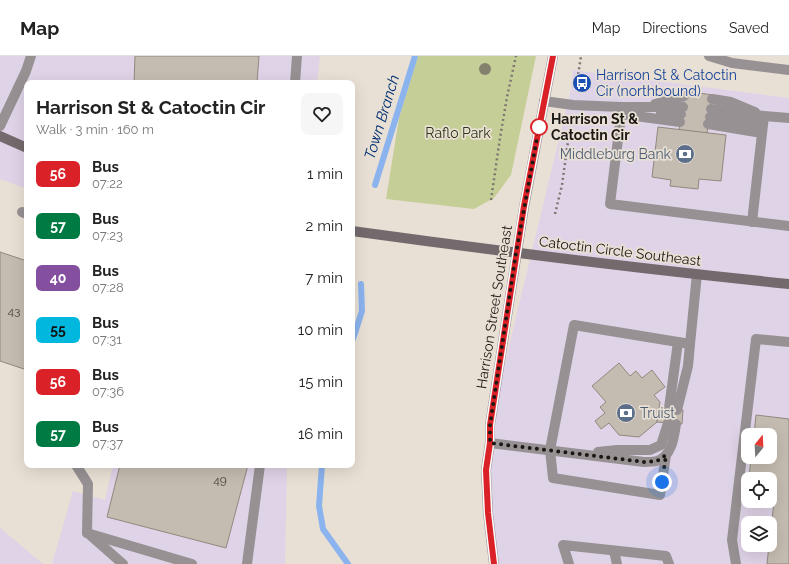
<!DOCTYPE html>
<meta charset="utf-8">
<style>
body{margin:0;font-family:Raleway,sans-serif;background:#f6f6f6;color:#222;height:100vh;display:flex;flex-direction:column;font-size:15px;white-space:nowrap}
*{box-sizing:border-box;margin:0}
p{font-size:13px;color:#767676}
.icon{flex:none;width:22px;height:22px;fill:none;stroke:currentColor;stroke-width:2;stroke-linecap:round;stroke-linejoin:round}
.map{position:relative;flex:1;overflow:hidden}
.details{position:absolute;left:24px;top:24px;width:331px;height:388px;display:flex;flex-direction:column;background:#fff;border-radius:8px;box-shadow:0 4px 16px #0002}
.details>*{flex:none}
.badge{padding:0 8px;border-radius:6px;font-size:14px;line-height:26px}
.needle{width:26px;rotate:18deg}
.tools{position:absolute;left:741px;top:372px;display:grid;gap:8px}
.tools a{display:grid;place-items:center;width:36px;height:36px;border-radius:8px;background:#fff;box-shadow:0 4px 16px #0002;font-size:20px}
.you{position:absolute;width:20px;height:20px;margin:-10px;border:3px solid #fff;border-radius:50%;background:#1a73e8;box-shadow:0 0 0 6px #1a73e833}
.map>.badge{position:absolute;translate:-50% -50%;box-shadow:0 0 0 2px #fff}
.round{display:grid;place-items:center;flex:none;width:42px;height:42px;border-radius:8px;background:#f6f6f6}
.overview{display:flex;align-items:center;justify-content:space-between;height:68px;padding:0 12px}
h1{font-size:19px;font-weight:700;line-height:30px}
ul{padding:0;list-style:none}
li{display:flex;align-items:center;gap:12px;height:52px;padding:0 12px}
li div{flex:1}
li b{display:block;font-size:15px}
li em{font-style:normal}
li .badge{min-width:44px;font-weight:700;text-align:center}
header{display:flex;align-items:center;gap:24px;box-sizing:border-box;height:56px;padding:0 20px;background:#fff;border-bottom:1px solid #e0e0e0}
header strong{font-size:19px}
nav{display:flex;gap:22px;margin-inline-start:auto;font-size:14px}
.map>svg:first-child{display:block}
.commercial{fill:#dfd3e7;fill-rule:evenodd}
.green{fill:#c6ce98}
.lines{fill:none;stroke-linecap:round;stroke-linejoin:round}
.stream{stroke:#8bb3ee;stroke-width:6}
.building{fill:#c4bcb1;stroke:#90897e}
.path{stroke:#7d7770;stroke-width:2.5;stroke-dasharray:2 3;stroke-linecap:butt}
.service{stroke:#979193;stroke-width:10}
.tertiary{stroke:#979193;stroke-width:10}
.secondary{stroke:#736a6d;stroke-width:10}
.tree{fill:#83816b}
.line-casing{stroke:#fff;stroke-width:9}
.line{stroke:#da2128;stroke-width:6}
.walk{stroke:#1b1814;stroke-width:4;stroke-dasharray:0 7.2}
.stop-dot{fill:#fff;stroke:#da2128;stroke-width:2}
.labels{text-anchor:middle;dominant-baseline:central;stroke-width:3.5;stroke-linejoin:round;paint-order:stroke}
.number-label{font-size:12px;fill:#45413b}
.transit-label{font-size:14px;fill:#164399;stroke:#e9e0d5;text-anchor:start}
.stop-label{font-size:14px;font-weight:bold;fill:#1b1814;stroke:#e9e0d5;text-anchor:start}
.park-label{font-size:14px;fill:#303414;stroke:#e9e0d5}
.service-label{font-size:14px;fill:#4e5e75;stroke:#e9e0d5;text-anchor:end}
.street-label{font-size:14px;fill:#1b1814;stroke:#e9e0d5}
.water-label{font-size:15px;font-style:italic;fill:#003074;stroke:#e9e0d5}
</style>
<header>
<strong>Map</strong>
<nav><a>Map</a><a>Directions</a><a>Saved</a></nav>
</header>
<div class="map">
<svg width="789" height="508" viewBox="0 0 789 508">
<rect width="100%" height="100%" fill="#e9e0d5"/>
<!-- commercial -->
<g class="commercial">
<path d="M0,0H320L317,27H27V133L0,123Z"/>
<path d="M573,14L789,42V508H494L490,369L571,33ZM748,379H770V401H748ZM748,423H770V445H748ZM748,467H770V489H748Z"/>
<path d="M113,409H287L285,508H52L73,435L105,444Z"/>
<path d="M0,472L43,508H0Z"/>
</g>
<!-- green -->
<path class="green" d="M418,0H536L511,119L494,142L474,153L386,143L399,62Z"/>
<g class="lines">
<!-- stream -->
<g class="stream">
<path d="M375,129L415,0"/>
<path d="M352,285L354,280L362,255L361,228"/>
<path d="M322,409L319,450L323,473L348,508"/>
</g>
</g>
<!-- building -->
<g class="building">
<path d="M135,0H259L257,27H134Z"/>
<path d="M685,35L713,39L707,77L679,74Z"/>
<path d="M658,71L726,79L721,125L699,123L698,133L670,130L671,124L652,121Z"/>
<path d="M0,196L27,205V314L0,305Z"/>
<path d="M619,307L630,320L636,315L642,322L652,314L665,331L654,339L660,346L657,366L639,381L619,379L609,367L601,373L595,365L605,357L600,351L606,346L592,330Z"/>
<path d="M659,352L683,354L682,368L657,366Z"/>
<path d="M756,359L789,363V508H767L769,489H770V482L775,436H770V423H749L751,401H770V379H754Z"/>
<path d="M120,409H248L226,492L107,461Z"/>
</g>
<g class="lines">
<!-- path -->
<g class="path">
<path d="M576,33L581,0"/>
<path d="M491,144L500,82L507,41L516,0"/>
<path d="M555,158L562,129L571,64"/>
</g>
<!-- service -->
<g class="service">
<path d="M709,0L732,7L789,14"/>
<path d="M295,27L297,0"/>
<path d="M712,43L731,46L755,56"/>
<path d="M544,45L573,49L622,51L610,148L789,170"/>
<path d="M655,48L684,40"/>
<path d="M622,51H683"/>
<path d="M711,53L764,60L789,62"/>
<path d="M661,57L681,58"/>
<path d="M621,58L680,66"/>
<path d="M710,61L763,68"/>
<path d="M708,68L762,77"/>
<path d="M0,70L26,15L31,0"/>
<path d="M22,156L27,158"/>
<path d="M752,166L764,60"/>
<path d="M669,352L678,286"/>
<path d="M677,354L688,310L690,288"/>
<path d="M490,387L644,406C648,406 653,406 657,405C672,400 674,381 676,368"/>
<path d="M598,396L617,394H650L661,389L668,367"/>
<path d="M666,399L660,439L553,422L550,394L574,269L690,288L697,218"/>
<path d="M76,409L88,428L87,477"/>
<path d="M87,477L192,508"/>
<path d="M90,479L123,508"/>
<path d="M614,495L617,508"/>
<path d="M247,508L260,409"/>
<path d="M569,508L563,489L666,500L669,508"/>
<path d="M736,508L732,484L756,283L789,286"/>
</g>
<!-- tertiary -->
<path class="tertiary" d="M494,508L488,457L486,414L490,387V369L524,151L553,0"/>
<!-- secondary -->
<g class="secondary">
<path d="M0,80L27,92"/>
<path d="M352,175C497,195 643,213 789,228"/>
</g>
</g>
<!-- trees -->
<circle class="tree" cx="485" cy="13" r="6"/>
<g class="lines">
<!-- line casing -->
<g class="line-casing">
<path id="line" d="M494,508L488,457L486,414L490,387V369L524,150L553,0"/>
</g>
<!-- line -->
<use href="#line" class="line"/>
<!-- walk -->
<path class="walk" d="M539,71L516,197L490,369V387L644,406L657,405L666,399L662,426"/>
</g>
<!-- icons -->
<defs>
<g id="bus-disc" transform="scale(1)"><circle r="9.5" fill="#1a4fb4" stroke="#e9e0d5"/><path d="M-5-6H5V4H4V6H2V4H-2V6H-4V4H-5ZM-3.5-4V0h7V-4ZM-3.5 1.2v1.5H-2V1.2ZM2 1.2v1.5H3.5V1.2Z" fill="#fff"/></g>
<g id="bank-disc" transform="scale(1)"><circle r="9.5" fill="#5c6f8a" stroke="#e9e0d5"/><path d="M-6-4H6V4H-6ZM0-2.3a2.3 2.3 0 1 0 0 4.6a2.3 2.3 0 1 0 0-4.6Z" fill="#fff"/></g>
</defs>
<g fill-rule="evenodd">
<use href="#bus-disc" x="582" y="27"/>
<use href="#bank-disc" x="685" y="98"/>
<use href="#bank-disc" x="626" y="357"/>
</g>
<!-- markers -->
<circle class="stop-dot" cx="539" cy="71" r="8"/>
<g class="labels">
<!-- number labels -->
<g class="number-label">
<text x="14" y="255">43</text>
<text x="220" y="424">49</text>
</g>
<!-- transit labels -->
<g class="transit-label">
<text x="596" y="19">Harrison St &amp; Catoctin<tspan x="596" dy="16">Cir (northbound)</tspan></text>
</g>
<!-- stop labels -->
<g class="stop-label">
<text x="551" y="63">Harrison St &amp;<tspan x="551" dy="16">Catoctin Cir</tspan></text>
</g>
<!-- park labels -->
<g class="park-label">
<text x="458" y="77">Raflo Park</text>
</g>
<!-- service labels -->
<g class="service-label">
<text x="671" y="98">Middleburg Bank</text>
<text x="640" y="357" text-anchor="start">Truist</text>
</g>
<!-- street labels -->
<g class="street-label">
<text transform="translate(620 195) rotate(7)">Catoctin Circle Southeast</text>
<text transform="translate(494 251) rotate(-81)">Harrison Street Southeast</text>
</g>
<!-- water labels -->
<g class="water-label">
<text transform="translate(382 61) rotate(-73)">Town Branch</text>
</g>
</g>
</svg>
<div class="tools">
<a><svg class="needle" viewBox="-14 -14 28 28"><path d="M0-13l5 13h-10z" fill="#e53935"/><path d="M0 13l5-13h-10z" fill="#767676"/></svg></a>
<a><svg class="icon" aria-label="locate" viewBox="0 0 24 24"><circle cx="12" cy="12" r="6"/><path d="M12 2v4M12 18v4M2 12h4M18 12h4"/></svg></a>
<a><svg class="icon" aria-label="layers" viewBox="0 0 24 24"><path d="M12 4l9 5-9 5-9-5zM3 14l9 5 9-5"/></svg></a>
</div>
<div class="you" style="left:662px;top:426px"></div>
<section class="details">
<div class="overview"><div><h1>Harrison St &amp; Catoctin Cir</h1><p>Walk · 3 min · 160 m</p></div><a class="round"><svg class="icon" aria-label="heart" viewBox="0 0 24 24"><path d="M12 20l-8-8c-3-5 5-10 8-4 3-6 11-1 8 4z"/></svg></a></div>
<ul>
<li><span class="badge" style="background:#da2128;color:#fff">56</span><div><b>Bus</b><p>07:22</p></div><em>1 min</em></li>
<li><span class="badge" style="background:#007a43;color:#fff">57</span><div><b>Bus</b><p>07:23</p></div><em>2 min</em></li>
<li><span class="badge" style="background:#844f9f;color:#fff">40</span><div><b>Bus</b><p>07:28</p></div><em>7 min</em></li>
<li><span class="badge" style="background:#00b8de;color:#111">55</span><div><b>Bus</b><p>07:31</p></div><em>10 min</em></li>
<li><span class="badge" style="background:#da2128;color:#fff">56</span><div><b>Bus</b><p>07:36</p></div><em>15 min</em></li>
<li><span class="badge" style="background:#007a43;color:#fff">57</span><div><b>Bus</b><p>07:37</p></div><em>16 min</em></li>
</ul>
</section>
</div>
